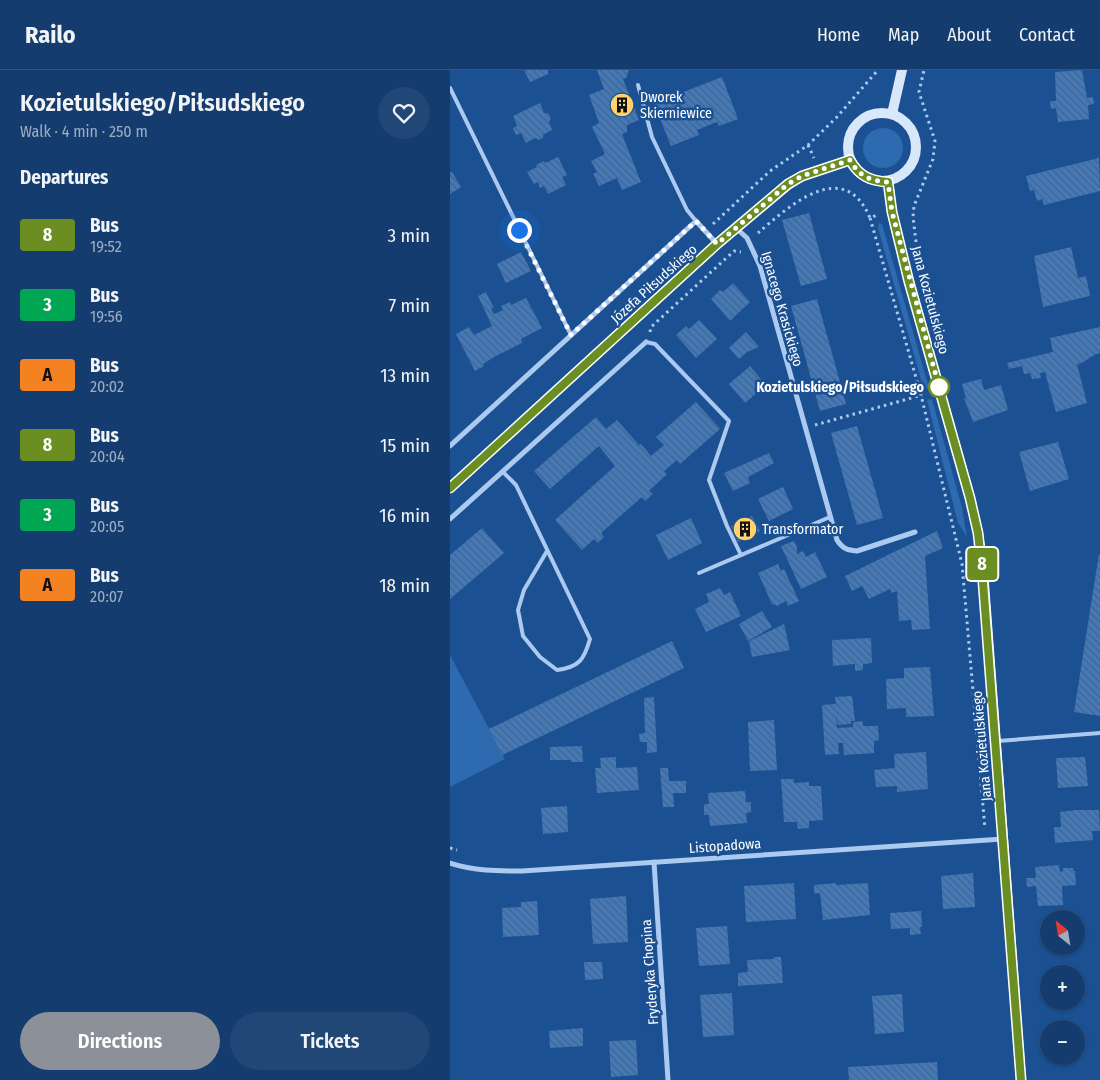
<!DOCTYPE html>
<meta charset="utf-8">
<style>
body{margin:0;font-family:"Fira Sans Condensed",sans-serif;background:#214776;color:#f1f3f6;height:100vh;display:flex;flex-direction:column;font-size:19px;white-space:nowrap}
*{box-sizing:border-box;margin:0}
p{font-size:16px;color:#9dadc2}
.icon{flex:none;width:28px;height:28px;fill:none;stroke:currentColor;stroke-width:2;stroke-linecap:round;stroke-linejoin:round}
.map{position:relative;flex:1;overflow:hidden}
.side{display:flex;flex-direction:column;background:#143c6e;width:450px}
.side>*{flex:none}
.badge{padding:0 10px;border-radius:4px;font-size:18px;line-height:32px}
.needle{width:32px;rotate:330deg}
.controls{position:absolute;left:590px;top:840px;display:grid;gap:10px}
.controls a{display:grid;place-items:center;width:45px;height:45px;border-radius:50%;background:#143c6e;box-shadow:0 1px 4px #0004,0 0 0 1px #335681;font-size:25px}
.you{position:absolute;width:25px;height:25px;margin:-12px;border:4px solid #fff;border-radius:50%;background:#1a73e8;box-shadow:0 0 0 8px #1a73e833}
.map>.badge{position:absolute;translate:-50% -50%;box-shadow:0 0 0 2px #fff}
h2{padding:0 20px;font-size:19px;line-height:45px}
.round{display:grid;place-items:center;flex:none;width:52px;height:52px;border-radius:26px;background:#214776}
.overview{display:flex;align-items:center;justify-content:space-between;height:85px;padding:0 20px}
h1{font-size:24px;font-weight:600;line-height:38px}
.cta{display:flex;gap:10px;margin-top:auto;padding:10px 20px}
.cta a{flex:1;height:58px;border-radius:30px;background:#8c9099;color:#fff;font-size:20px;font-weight:600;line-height:58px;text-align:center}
.cta a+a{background:#214776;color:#f1f3f6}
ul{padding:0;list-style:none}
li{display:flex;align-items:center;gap:15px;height:70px;padding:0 20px}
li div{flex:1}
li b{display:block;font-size:19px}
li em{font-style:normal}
li .badge{min-width:55px;font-weight:700;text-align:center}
header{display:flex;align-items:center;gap:30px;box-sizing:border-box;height:70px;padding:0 25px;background:#143c6e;border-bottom:1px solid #335681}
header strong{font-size:24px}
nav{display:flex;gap:28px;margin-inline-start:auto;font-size:18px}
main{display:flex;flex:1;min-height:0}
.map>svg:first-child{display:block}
.green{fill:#2e6ab0}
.building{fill:url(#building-back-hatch)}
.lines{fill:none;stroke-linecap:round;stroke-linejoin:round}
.path{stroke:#accaef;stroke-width:3;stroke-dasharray:2.5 4;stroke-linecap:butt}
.lane{stroke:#accaef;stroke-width:4}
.street{stroke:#accaef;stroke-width:5}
.secondary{stroke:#d9e7fa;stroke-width:10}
.line-casing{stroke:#fff;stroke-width:11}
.line{stroke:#6b8e23;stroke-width:8}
.walk{stroke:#fff;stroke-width:5;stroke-dasharray:0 9}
.stop-dot{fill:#fff;stroke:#6b8e23;stroke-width:2.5}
.labels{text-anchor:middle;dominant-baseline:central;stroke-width:5;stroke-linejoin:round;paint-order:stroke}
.poi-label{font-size:14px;fill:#fff;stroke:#1b5092;text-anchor:start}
.street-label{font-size:14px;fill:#fff;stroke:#1b5092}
.stop-label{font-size:14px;font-weight:bold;fill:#fff;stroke:#1b5092;text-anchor:end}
</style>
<header>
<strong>Railo</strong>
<nav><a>Home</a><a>Map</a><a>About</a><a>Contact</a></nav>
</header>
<main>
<section class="side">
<div class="overview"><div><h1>Kozietulskiego/Piłsudskiego</h1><p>Walk · 4 min · 250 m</p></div><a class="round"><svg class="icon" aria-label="heart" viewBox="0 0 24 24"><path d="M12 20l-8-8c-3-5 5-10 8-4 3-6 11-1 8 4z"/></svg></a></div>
<h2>Departures</h2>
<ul>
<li><span class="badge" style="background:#6b8e23;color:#fff">8</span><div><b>Bus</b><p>19:52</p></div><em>3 min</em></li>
<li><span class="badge" style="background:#00a651;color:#fff">3</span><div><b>Bus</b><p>19:56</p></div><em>7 min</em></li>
<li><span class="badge" style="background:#f58220;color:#111">A</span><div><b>Bus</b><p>20:02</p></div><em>13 min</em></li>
<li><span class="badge" style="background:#6b8e23;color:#fff">8</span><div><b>Bus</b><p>20:04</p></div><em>15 min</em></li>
<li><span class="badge" style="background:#00a651;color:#fff">3</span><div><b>Bus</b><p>20:05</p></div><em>16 min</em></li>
<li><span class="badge" style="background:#f58220;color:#111">A</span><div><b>Bus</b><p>20:07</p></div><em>18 min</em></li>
</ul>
<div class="cta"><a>Directions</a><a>Tickets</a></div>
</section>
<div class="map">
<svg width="650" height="1010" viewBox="0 0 650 1010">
<defs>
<pattern id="building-back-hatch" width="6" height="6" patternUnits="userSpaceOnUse" patternTransform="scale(1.25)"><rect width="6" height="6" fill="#4479b9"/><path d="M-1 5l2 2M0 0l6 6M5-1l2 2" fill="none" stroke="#486282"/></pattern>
</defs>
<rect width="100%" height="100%" fill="#1b5092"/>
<!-- green -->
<g class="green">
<circle cx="433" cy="78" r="20"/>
<path d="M429,153L432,154L479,318L474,320L428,158Z"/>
<path d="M482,329L512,438L517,467L508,453L477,330Z"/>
<path d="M0,585L55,689L0,717Z"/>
</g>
<!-- building -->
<g class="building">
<path d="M74,0H98V4L80,12Z"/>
<path d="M147,0H179L176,8L173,9L189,50L177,55V62L172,64L191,112L172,120L167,108L149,116L143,104L147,102L141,91L155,84L142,57L149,53L139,25L154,19Z"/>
<path d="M632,0L637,28L643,27L644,34L638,35L639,49L608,52L606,38L601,39L600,31H606L605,2Z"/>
<path d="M272,7L288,49L269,56L267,52L247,60L249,65L221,76L203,31L230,20L231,23Z"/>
<path d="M90,33L94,43H98L101,48L99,52L102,60L93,65V68L89,70L85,68L76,73L71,63L66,65L63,58L67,56L63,46Z"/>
<path d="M108,87L117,105L112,107L116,115L98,124L94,116L90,118L88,112L84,114L77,102L87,97L86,95L94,91L95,93Z"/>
<path d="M649,88L650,121L594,135L592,129L587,131L584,120L580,121L576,106Z"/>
<path d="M2,102L11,117L0,124V103Z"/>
<path d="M359,143L377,209L351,216L332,150Z"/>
<path d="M621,177L628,208L636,206L640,226L593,237L584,186Z"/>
<path d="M71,182L81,201L56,213L47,194Z"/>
<path d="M283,213L300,232L280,251L261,229L270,220L273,222Z"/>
<path d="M36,222L44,238L41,239L44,244L53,240L51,236L60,232L61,235L76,228L92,258L71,269L72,273L44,287L33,294L34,296L25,301L6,264L19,257L24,265L42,256L28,226Z"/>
<path d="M367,229L396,334L370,341L341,236Z"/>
<path d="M249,250L267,269L246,288L226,265L236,256L239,259Z"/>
<path d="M650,257V283L644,285L632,293L627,294L637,333L606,342L595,302L590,303L591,308L582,309L580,303L574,304L572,296L559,299L557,293L603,282L600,268Z"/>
<path d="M296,262L309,277L297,282L289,289L279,278Z"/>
<path d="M300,296L316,315L295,333L279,314Z"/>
<path d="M531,309L534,320L551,315L558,340L523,352L514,328H516L512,314Z"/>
<path d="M246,332L270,359L230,394L227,390L214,401L217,404L199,421L203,424L195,431L192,427L151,463L154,467L148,473L144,469L132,480L105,450L165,396L149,376L100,419L84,401L146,347L156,359L167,350L189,375L191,374L201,386L214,375L206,367Z"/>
<path d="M407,356L433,448L407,455L381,363Z"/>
<path d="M608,372L619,409L580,421L569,382Z"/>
<path d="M319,383L324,393L298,407L300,413L283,421L274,403Z"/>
<path d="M333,417L343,439L319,451L308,429Z"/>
<path d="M302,446L310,461L288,472L281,456Z"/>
<path d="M241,448L252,473L218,490L206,465Z"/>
<path d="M32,458L54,483L0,529V485Z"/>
<path d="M487,461L493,478L475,486L480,559L462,560L461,550L449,551L447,521L442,523L440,519L419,529L412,516L402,521L395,506Z"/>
<path d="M344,471L347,477V484L353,481L356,487L365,482L377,507L351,519L331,476Z"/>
<path d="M649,484H650V646L624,642Z"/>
<path d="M328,494L331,501L334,499L349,531L338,536L336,531L327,536L322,534L308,503Z"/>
<path d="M270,518L274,525L280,522L291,546L256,562L245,539L259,532L256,524Z"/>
<path d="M312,541L322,557L298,571L289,554Z"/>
<path d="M334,554L340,580L302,587L299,571Z"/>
<path d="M421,568L422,593L413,594V600L405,601V594L383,596L382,570Z"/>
<path d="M222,571L234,598L52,685L39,659Z"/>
<path d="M480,597L484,646L456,647V638L437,639L436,609L454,608V598Z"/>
<path d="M402,626L405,651H401V654L388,655L386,644L387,658L403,657V652L413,651V656H428L429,670L424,671V683L394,685L393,673H388L389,684L375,685L372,635L386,634L385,627Z"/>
<path d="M204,627L207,682L197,683V672H190L189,664L195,663L194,628Z"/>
<path d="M324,650L327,700L300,701L298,652Z"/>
<path d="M132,676L133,692H121V690H100V677Z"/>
<path d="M476,682L478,719L447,722V716L426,717L424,700L445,698L444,684Z"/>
<path d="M166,687V698L187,697L189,720L147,723L145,698H151L150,688Z"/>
<path d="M635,687L638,716L608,718L606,688Z"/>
<path d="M210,698H218L219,711H236V723H223L224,737H213Z"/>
<path d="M331,709H344V713L359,712V716H371L373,750L359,751V758L348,759L347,752H334Z"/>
<path d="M295,721L296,732H301V742L296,743L297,753L260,756L259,745H254V734H259L258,723Z"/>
<path d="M117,736L118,762L93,764L91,738Z"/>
<path d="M626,740H649L650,761H642L643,770L605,773L604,757H611L610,742Z"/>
<path d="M609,795L610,802L613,801V798H623V801H625L626,815L612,816L613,835L588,836L586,816L577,817L576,808H586L585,797Z"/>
<path d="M523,803L525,837L493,839L491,806Z"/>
<path d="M344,813L346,849L296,852L294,816Z"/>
<path d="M386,813V815L418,813L420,845L373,850L370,823L364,824V815Z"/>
<path d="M176,826L178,872L143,874L140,829Z"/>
<path d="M87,831L89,865L53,867L52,838L71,837V832Z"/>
<path d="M471,841L472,857H470L471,864L460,865V858L441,859L440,843Z"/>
<path d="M277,856L280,894L249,896L246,858Z"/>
<path d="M324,887H331L333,913L288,916V903L298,902L297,890L324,889Z"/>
<path d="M134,892H152L153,909L135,910Z"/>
<path d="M282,923L284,965L253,967L250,925Z"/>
<path d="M452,924L454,962L425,964L422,926Z"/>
<path d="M133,958V976L100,978L99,961Z"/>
<path d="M186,970L188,1005L161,1007L159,971Z"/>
<path d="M487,992L488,1010H399L398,997Z"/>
</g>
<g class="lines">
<!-- path -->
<g class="path">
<path d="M358,75L364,88"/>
<path d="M420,148L471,325L512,494L535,759"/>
<path d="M263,154L320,101L358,75L386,48L428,0"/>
<path d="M308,163C339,136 394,86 420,148L427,145"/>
<path d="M466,172L463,147L464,136L483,89L485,71L469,22L474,0"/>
<path d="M200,262L201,257L284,181L291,182"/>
<path d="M365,355L472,325"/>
<path d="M0,778L7,780"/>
</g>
<!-- lane -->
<g class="lane">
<path d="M188,15L202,67L237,140L246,151"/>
<path d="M0,18L121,265"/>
<path d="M196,272L205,274L279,351L259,410L277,456L291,485"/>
<path d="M53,402L66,415L140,569C134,590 129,597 107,600L90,587L73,566L68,540L74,520L97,481"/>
<path d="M249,503L380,447"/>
<path d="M548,671L650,663"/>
</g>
<!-- street -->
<g class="street">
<path d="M286,158L297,168L310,196L387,470C393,479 397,480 407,481L465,462"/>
<path d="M0,376L246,151L267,174"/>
<path d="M0,449L196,272"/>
<path d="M204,792L218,1010"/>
<path d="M0,793C24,801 47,801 72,801L553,769"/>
</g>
<!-- secondary -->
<g class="secondary">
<circle cx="432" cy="77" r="34"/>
<path d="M442,44L452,0"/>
<path d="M438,111L442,142L459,212L520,428L528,463L533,499L571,1010"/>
<path d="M0,418L267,174L338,115L352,106L400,90"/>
</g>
</g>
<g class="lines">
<!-- line casing -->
<g class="line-casing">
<path id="line" d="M0,418L267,174L338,114L352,106L400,90C409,106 420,111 438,112L442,142L459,212L520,428L528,463L532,499L571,1010"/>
</g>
<!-- line -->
<use href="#line" class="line"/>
<!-- walk -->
<path class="walk" d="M69,160L121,265L246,151L267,174L338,114L352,106L400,90C409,106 420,111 438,112L442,142L489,317"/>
</g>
<!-- icons -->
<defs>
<g id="building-disc" transform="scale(1.25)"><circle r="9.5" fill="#ffd369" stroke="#1b5092"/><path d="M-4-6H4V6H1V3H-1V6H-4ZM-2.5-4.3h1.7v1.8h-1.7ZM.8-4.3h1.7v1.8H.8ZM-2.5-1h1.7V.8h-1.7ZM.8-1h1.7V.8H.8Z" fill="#111"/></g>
</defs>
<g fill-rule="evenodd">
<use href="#building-disc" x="172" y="35"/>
<use href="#building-disc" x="295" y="459"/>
</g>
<!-- markers -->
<circle class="stop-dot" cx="489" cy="317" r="10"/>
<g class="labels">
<!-- poi labels -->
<g class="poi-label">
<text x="190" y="27">Dworek<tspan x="190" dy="16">Skierniewice</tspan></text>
<text x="312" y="459">Transformator</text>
</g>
<!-- street labels -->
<g class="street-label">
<text transform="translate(204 214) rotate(-42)">Józefa Piłsudskiego</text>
<text transform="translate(480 230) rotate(75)">Jana Kozietulskiego</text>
<text transform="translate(332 239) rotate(74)">Ignacego Krasickiego</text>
<text transform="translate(532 676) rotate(-95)">Jana Kozietulskiego</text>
<text transform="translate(275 776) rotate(-4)">Listopadowa</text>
<text transform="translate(200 902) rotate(-94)">Fryderyka Chopina</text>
</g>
<!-- stop labels -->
<g class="stop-label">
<text x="474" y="317">Kozietulskiego/Piłsudskiego</text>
</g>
</g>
</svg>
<div class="controls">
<a><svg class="needle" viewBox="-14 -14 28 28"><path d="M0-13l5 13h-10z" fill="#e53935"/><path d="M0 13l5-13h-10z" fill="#9dadc2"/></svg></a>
<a>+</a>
<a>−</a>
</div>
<div class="you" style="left:69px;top:160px"></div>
<b class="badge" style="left:532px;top:494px;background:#6b8e23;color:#fff">8</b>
</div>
</main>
